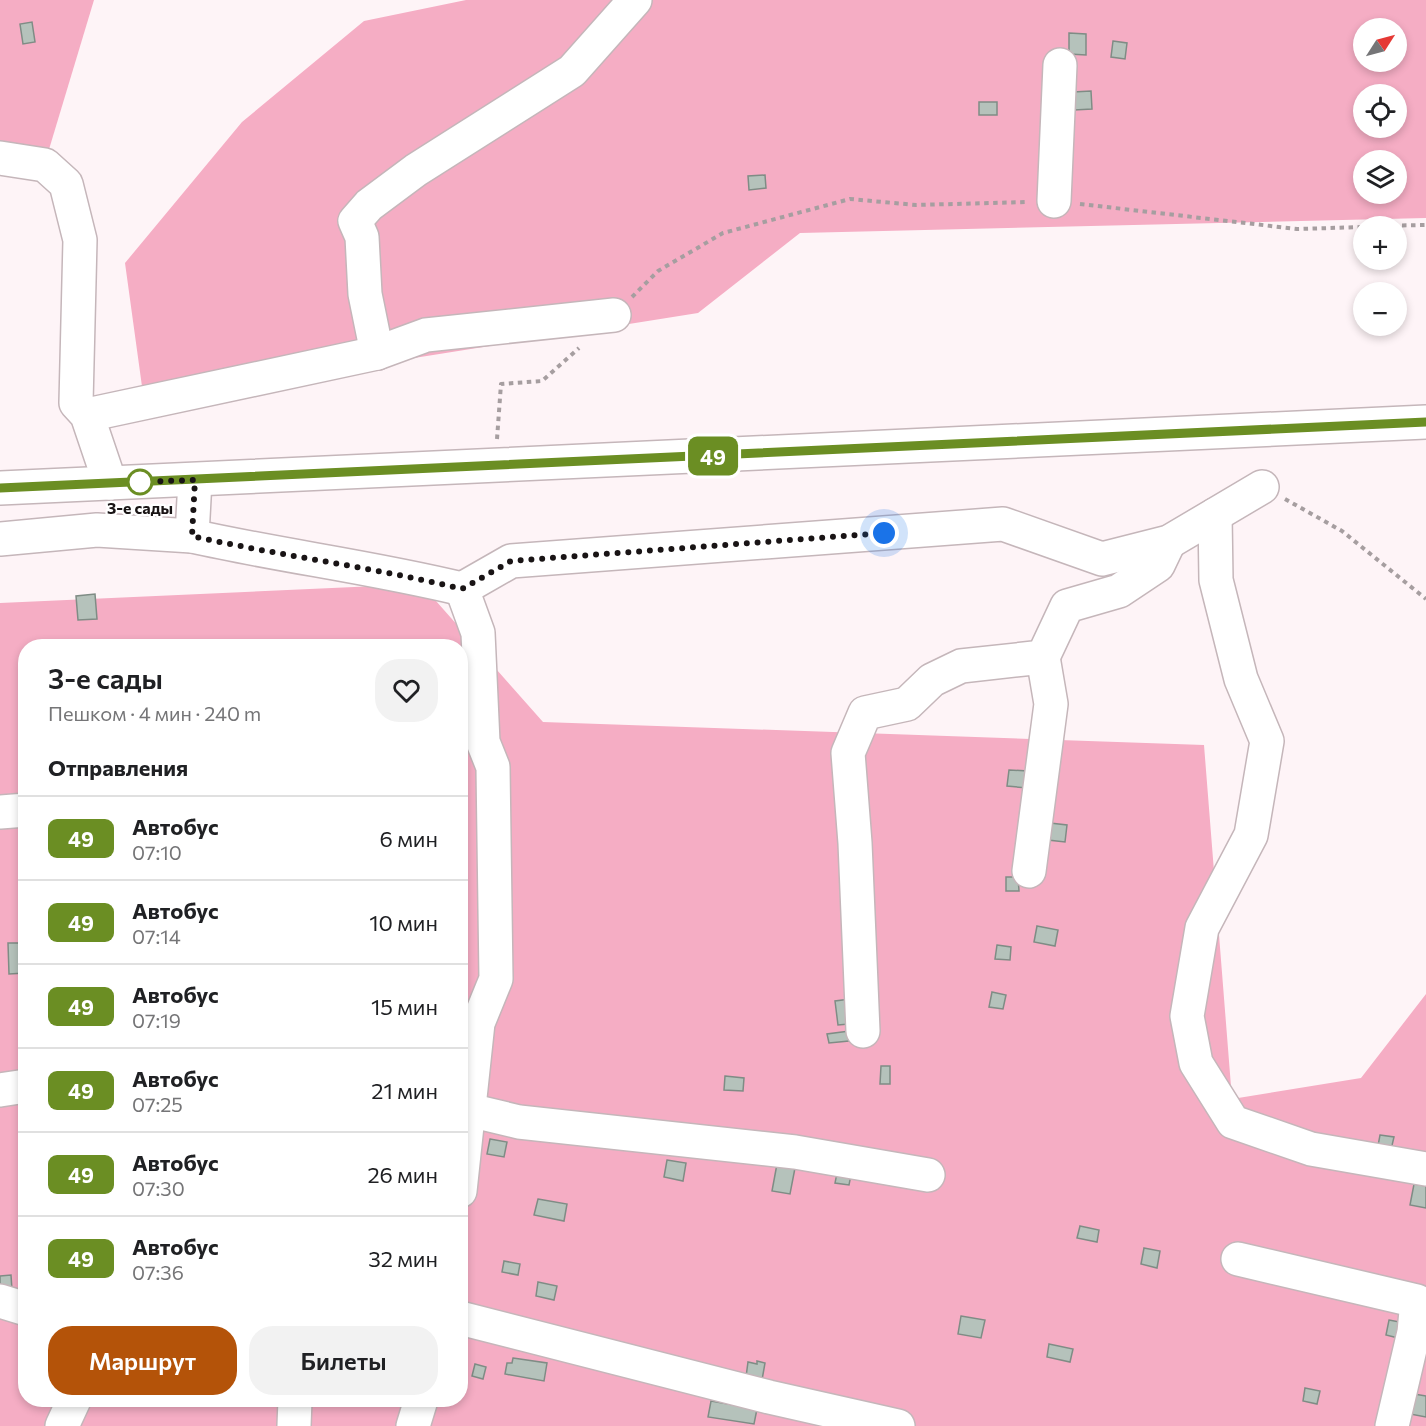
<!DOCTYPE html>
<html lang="ru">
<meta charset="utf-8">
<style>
body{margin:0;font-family:Commissioner,sans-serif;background:#f2f2f2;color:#202124;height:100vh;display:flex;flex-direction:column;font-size:22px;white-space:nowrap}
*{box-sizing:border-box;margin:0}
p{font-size:20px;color:#757577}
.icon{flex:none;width:33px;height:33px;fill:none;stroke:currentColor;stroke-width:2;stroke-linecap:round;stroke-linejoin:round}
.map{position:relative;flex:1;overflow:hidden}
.panel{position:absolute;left:18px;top:639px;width:450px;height:768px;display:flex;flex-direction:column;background:#fff;border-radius:24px;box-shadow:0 3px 9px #0003}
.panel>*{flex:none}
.badge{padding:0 12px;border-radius:9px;font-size:21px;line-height:39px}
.needle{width:39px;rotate:54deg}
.tools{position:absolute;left:1353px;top:18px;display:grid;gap:12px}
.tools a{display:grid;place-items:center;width:54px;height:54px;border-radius:50%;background:#fff;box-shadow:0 3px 9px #0003;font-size:30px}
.you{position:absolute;width:30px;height:30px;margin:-15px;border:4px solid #fff;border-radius:50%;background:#1a73e8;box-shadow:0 0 0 9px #1a73e833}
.map>.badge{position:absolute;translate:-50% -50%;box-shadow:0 0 0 3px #fff}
h2{padding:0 30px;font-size:22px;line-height:54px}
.round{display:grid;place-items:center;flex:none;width:63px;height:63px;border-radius:24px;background:#f2f2f2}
.head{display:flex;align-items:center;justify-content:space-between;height:102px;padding:0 30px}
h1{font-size:28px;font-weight:600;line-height:45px}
.action{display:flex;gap:12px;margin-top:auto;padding:12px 30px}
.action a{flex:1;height:69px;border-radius:24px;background:#b45309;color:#fff;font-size:24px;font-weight:600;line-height:69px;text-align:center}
.action a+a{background:#f2f2f2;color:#202124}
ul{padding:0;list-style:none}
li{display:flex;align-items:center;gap:18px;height:84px;padding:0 30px;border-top:2px solid #e0e0e0}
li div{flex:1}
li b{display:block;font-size:22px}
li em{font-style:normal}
li .badge{min-width:66px;font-weight:700;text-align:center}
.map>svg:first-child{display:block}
.green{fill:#f5adc4;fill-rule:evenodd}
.building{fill:#b5c2bb;stroke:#7f8c85;stroke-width:1.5}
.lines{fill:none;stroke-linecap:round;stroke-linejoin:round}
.minor-casing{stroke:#c5b6ba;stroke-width:36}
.path{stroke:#a69ea0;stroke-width:4;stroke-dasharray:4.5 4.5;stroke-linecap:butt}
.minor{stroke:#fff;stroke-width:33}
.line-casing{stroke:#fff;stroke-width:14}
.line{stroke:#6b8e23;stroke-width:9}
.walk{stroke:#191415;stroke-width:6;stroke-dasharray:0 10.8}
.stop-dot{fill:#fff;stroke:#6b8e23;stroke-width:3}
.labels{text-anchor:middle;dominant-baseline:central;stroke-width:4.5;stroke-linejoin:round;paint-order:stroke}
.stop-label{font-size:16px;font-weight:bold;fill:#191415;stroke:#fff}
</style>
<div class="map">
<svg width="1426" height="1426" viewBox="0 0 1426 1426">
<rect width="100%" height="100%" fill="#fef4f7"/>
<!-- green -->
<g class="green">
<path d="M0,0H94L47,156L0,149Z"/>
<path d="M466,0H1426V218L800,233L698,313L144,401L125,263L242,122L364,21ZM1364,28H1396V62H1364ZM1364,94H1396V128H1364ZM1364,160H1396V194H1364Z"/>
<path d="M421,584L543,722L1204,745L1232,1099L1361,1078L1426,994V1426H0V603ZM26,646H460V1400H26Z"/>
</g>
<!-- building -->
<g class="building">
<path d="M32,22L35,42L23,44L20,24Z"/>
<path d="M1069,33L1086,34V55L1069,54Z"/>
<path d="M1113,41L1127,43L1125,59L1111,57Z"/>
<path d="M1091,91L1092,109L1074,110L1073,92Z"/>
<rect x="979" y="102" width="18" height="13"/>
<path d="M765,175L766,188L749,190L748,176Z"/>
<path d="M95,594L97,619L78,620L76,596Z"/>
<path d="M278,643V646H237V644Z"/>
<path d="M1009,770L1028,771L1027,788L1007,786Z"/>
<path d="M1050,823L1067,825L1065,842L1048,840Z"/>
<path d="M1006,877H1018L1019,891H1006Z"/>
<path d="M1037,926L1058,930L1055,946L1034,942Z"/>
<path d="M8,943H25V973L9,974Z"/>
<path d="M997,945L1011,947L1010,960L995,959Z"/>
<path d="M992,992L1006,995L1003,1009L989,1007Z"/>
<path d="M858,998L860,1023L838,1025L835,1001Z"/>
<path d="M26,1021V1044H22L19,1022Z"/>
<path d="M857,1030L859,1040L829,1043L827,1034Z"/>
<path d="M881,1066H890V1084H880Z"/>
<path d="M725,1076L744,1078L743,1091L724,1090Z"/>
<path d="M1380,1135L1394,1137L1390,1154L1377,1151Z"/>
<path d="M490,1139L507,1142L504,1157L487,1154Z"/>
<path d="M667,1160L686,1163L683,1181L664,1177Z"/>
<path d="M777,1164L795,1168L790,1194L772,1191Z"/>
<path d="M837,1173L851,1175L849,1185L835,1183Z"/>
<path d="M1414,1184L1426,1186V1208L1410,1205Z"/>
<path d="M538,1199L567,1204L564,1221L534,1215Z"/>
<path d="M1080,1226L1099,1230L1097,1242L1077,1238Z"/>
<path d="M1144,1248L1160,1251L1157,1268L1141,1264Z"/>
<path d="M504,1261L520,1264L518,1275L502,1272Z"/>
<path d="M11,1275L12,1290H0V1276Z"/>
<path d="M538,1282L557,1286L554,1300L536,1296Z"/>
<path d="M961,1316L985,1320L981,1338L958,1334Z"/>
<path d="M1389,1320L1405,1323L1402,1339L1386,1335Z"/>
<path d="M1049,1344L1073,1349L1070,1362L1047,1357Z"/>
<path d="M513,1358L547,1363L544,1381L505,1374L507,1363H512Z"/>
<path d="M757,1361L765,1363L762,1380L746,1377L748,1362L757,1364Z"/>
<path d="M475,1364L486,1367L483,1379L472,1376Z"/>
<path d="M1305,1388L1320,1391L1317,1404L1303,1401Z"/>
<path d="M1414,1394L1426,1396V1417L1410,1414Z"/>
<path d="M711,1401L757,1409L754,1424L708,1417Z"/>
</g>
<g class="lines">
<!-- minor casing -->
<g class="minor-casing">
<g id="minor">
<path d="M0,158L45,165L66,184L80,240L76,403L87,415L110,483"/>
<path d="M1054,201L1060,65"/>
<path d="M377,353L365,294L362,237L355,221L369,205L416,170L572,71L635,0"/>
<path d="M87,415L377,353L426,335L614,315"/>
<path d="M195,480L192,536C281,556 372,567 462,589L511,561L1003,524L1102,559L1169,542L1262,487"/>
<path d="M0,488L1426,422"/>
<path d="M1215,515L1216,580L1241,679L1267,741L1251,835L1202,928L1187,1016L1196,1063L1233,1122L1311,1149L1426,1169"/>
<path d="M0,539L97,530L192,536"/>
<path d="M0,812L26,810"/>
<path d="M1029,871L1051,704L1043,657"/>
<path d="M863,1031L855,843L848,753L865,713L907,704L932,680L961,666L1043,657L1067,606L1119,591L1158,565L1169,542"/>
<path d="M0,1090L26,1086"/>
<path d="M469,1110L519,1122L795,1152L928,1175"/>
<path d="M460,1191L478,1023L496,979L493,767L483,742L478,633L462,589"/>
<path d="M1238,1259L1417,1301L1414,1332L1392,1426"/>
<path d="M0,1301L26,1309"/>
<path d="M460,1318L769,1397L898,1426"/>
<path d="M62,1426L74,1400"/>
<path d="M294,1426L295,1400"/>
<path d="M413,1426L421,1400"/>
</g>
</g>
<!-- path -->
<g class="path">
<path d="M1080,204L1297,229L1364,227"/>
<path d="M1366,226L1426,225"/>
<path d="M632,297L658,271L723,233L850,199L916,205L1027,202"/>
<path d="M497,439L501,384L542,381L579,348"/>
<path d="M1285,499L1342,531L1426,599"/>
</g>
<!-- minor -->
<use href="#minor" class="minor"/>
</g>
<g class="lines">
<!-- line casing -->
<g class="line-casing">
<path id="line" d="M0,488L1426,422"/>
</g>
<!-- line -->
<use href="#line" class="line"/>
<!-- walk -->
<path class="walk" d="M140,482H134L195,480L192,536C281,556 372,567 462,589L511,561L884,533"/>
</g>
<!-- markers -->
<circle class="stop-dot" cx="140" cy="482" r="12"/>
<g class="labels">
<!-- stop labels -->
<g class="stop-label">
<text x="140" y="507">3-е сады</text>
</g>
</g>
</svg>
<div class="tools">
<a><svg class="needle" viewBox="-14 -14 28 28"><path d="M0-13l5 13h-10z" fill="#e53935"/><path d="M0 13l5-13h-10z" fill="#757577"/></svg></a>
<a><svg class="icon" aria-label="locate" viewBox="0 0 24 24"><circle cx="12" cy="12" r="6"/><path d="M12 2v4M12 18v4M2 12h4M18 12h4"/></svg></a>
<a><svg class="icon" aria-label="layers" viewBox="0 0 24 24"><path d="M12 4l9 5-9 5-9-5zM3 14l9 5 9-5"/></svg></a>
<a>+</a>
<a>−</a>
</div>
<div class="you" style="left:884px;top:533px"></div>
<b class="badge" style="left:713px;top:456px;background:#6b8e23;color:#fff">49</b>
<section class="panel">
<div class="head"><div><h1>3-е сады</h1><p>Пешком · 4 мин · 240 m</p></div><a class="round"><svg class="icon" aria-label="heart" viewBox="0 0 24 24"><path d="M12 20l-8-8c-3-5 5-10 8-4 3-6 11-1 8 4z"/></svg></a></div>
<h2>Отправления</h2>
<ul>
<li><span class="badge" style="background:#6b8e23;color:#fff">49</span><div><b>Автобус</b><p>07:10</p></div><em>6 мин</em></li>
<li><span class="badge" style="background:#6b8e23;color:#fff">49</span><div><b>Автобус</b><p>07:14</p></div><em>10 мин</em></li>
<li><span class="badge" style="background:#6b8e23;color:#fff">49</span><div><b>Автобус</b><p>07:19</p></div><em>15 мин</em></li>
<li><span class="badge" style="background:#6b8e23;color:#fff">49</span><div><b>Автобус</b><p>07:25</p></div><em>21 мин</em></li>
<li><span class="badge" style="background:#6b8e23;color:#fff">49</span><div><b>Автобус</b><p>07:30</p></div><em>26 мин</em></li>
<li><span class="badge" style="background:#6b8e23;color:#fff">49</span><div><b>Автобус</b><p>07:36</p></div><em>32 мин</em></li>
</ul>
<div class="action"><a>Маршрут</a><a>Билеты</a></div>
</section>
</div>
